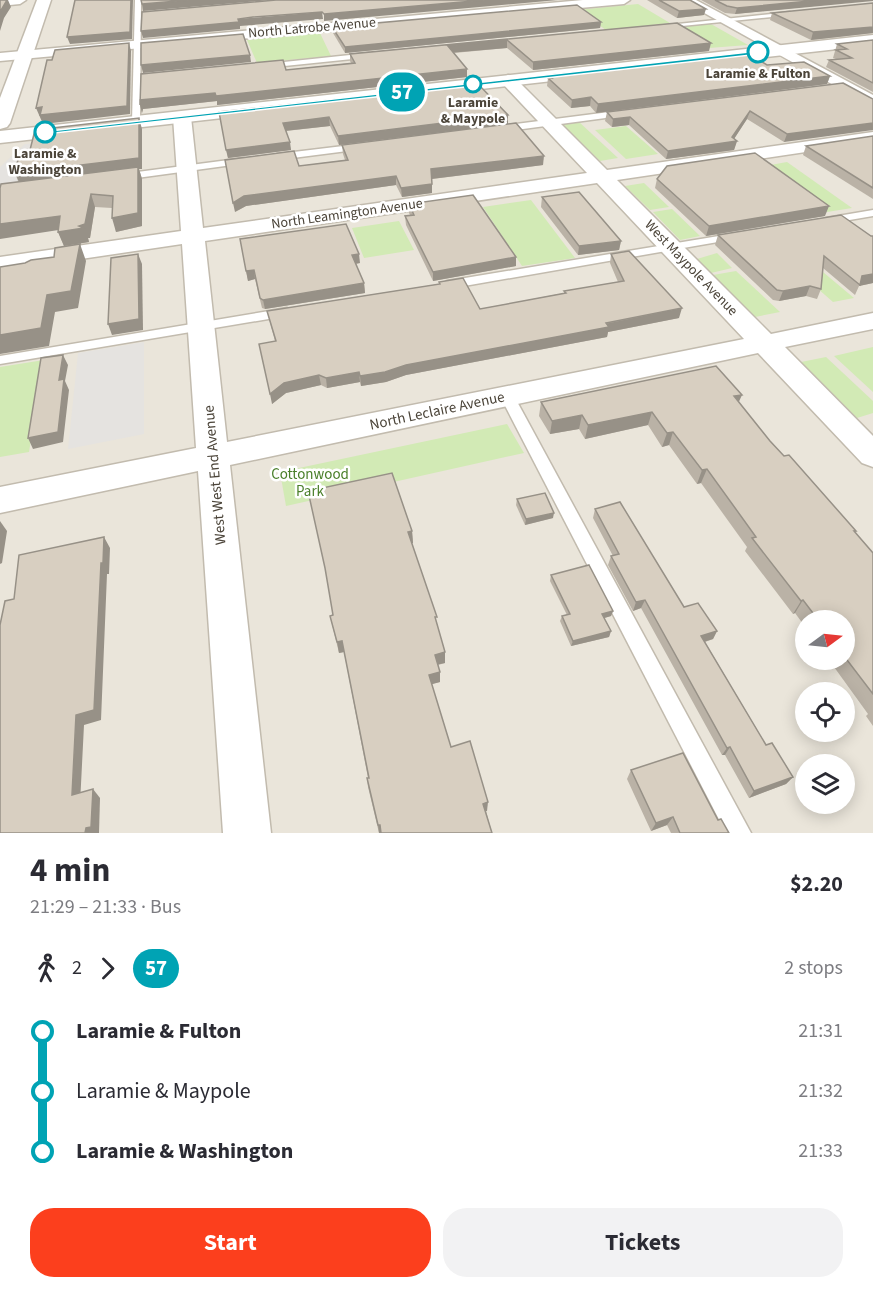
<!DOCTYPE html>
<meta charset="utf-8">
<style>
body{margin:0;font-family:"Source Sans 3",sans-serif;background:#f2f2f3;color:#2b2b33;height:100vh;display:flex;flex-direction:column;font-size:22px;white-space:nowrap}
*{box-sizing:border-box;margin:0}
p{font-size:20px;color:#7c7c81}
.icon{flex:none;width:33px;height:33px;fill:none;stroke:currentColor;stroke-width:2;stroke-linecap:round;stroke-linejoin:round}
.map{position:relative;height:833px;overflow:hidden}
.side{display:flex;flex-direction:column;background:#fff;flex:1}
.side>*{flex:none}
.badge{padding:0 12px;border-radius:20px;font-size:21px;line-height:39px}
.needle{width:39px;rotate:75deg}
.fabs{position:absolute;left:795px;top:610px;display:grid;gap:12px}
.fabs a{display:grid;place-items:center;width:60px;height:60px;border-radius:50%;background:#fff;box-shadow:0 3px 15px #0003;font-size:30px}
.map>.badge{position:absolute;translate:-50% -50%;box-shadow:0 0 0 3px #fff}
.legs{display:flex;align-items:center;gap:9px;height:66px;padding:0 30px;font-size:20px}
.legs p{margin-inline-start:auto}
.summary{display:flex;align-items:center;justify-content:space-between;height:102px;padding:0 30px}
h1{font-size:33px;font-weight:700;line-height:45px}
.cta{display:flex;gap:12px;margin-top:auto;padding:12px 30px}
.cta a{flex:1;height:69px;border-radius:24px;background:#fc3f1d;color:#fff;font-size:24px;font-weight:700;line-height:69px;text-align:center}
.cta a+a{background:#f2f2f3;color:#2b2b33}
ul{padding:0 30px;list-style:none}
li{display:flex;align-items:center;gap:21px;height:60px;font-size:22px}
li i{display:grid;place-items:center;width:9px;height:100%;margin:0 8px;background:currentColor}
li i::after{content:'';width:15px;height:15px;margin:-8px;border:4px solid;border-radius:50%;background:#fff}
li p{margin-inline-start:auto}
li:first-child i{background:linear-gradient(#0000 50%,currentColor 0)}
li:last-child i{background:linear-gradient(currentColor 50%,#0000 0)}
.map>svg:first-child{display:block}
.residential{fill:#eae5da;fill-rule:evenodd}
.green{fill:#d2eab5}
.parking{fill:#e5e3e0}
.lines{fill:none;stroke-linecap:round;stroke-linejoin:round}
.service-casing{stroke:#c2bbae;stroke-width:3}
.minor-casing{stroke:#c2bbae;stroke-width:3}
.tertiary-casing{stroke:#c2bbae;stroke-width:3}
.service{fill:#fff;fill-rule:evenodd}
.minor{fill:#fff;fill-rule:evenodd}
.tertiary{fill:#fff;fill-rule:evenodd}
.wall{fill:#bab2a6}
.shaded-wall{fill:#979187}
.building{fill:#d8cfc1;stroke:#979187;stroke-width:1.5}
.line-1{fill:#00a3b4;stroke:#fff;stroke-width:1.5}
.stop-1-dot{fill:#fff;stroke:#00a3b4;stroke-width:3}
.labels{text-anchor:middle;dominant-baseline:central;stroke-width:5;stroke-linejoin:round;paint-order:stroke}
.far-street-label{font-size:14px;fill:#4b4439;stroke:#fff}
.far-stop-label{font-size:14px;font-weight:bold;fill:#4b4439;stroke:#fff}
.street-label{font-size:15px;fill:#4b4439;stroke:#fff}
.park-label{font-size:15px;fill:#4a7f2a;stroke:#fff}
</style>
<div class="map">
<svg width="873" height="833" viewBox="0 0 873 833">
<rect width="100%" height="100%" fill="#f6f3ec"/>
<!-- residential -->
<g class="residential">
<path d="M0,0H873V35L0,131Z"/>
<path d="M873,44V833H0V137ZM806,621H844V660H806ZM806,693H844V732H806ZM806,765H844V804H806Z"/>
</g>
<!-- green -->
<g class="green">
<path d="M638,4L670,23L606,30L577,10Z"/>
<path d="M711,24L748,45L709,48L674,27Z"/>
<path d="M320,33L331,56L257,63L247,40Z"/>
<path d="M579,122L618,158L600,161L562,124Z"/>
<path d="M626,126L658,154L626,159L595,130Z"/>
<path d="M787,162L852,208L827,212L765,166Z"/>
<path d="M644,183L669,207L650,210L625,186Z"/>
<path d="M531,200L575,258L522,266L483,207Z"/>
<path d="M672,209L700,236L680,240L653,212Z"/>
<path d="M399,221L414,250L364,258L352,228Z"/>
<path d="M780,236L854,298L833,302L761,239Z"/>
<path d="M717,253L732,268L711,273L697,259Z"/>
<path d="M736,271L780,312L755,317L713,275Z"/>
<path d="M873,347V392L834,356Z"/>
<path d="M826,357L873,401V413L857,418L801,362Z"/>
<path d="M44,360L29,452L0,457V367Z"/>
<path d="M507,424L524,453L286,506L280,472Z"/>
</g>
<!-- parking -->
<g class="parking">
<path d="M37,143L22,166L17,185L0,187V167L25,144Z"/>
<path d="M144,342V434L68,449L78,353Z"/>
</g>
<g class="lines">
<!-- service casing -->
<g class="service-casing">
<g id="service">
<path d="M135,0H141L140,122L136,125L132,122Z"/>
<path d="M790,12L792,15L662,28L659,26Z"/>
<path d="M369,53L372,57L265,68L261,66L265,64Z"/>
<path d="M625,110L629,113L628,115L500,132L496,129L500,126Z"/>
<path d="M360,144L363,145V149L277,160L272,157L277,154Z"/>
<path d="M244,158L249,161L247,163L122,180L117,177L122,174Z"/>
<path d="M873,210V216L826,224L821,221L826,218Z"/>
<path d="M737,233L741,234V238L447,289L441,285L447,281Z"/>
<path d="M287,308L293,312L292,315L0,364V356Z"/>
<path d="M507,391L514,396L751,833H726L500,396Z"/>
</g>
</g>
<!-- minor casing -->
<g class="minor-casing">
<g id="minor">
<path d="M0,0H26L20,4L0,6Z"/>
<path d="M583,0H630L624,4L0,61V53Z"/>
<path d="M681,0H696L873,95V107Z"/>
<path d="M508,75L514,77L607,170L873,132V142L617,180L771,334L873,313V329L785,347L873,436V467L862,463L758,353L230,465L271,833H223L198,471L0,513V487L196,448L182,244L0,271V257L181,231L173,117L176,113H188L191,117L203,228L587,173L502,83L500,80ZM597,183L744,339L227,442L205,241Z"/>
</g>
</g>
<!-- tertiary casing -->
<g class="tertiary-casing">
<g id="tertiary">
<path d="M37,0H51L10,123L7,127L0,129V98Z"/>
<path d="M873,35V45L0,143V131Z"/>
</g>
</g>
<!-- service -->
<use href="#service" class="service"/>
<!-- minor -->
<use href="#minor" class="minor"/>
<!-- tertiary -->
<use href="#tertiary" class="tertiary"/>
</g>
<!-- wall -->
<g class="wall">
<path d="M647,0H690L704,15L677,18Z"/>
<path d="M701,0H873L735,14L725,13Z"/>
<path d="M873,3V33L811,40L770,20L772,13Z"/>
<path d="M601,22L600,28L345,53L333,33L332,27Z"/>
<path d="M677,23L709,51L533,70L507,48L454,53L467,77L217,105V101L143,109L142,113L140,105L286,70L351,63L350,61V54Z"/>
<path d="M873,40V92L826,67L829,60L836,59L833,58L837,44Z"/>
<path d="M767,65L830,76L827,84L596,113L590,106L571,108L547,86L548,78H549V75Z"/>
<path d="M873,99L784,142L747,119L734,139L737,141L734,150L666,159L629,125L612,127L605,121L607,112Z"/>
<path d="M219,112L508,124L339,145L330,126L286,131L291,150L228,158Z"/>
<path d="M142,129V169H139L142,179V226L116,232L112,208L95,207L90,238H88L89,242L64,246L58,232V230L18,181L15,173L29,154Z"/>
<path d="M873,136V199L803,155L806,146Z"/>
<path d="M342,145L543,165L432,179V193L402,197L396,185L246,206L235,212L299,166L345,160L343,154Z"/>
<path d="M657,179L825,216L706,236L655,188Z"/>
<path d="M542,197L621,241L619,250L578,255L541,207Z"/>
<path d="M409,204L516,257V266L433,281L406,225L405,216L410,215L409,213Z"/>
<path d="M718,235L873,236V283L859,286L855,295L823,268L821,289L817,299L806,296L779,301L773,300L715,245Z"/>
<path d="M240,239L360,263L356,264L364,283L365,293L265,309L262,308L255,279L248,281Z"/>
<path d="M611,254L679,318L608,332L607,337L406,375L386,382L361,386L360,382L327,388L321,385L286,393L272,404L275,341L267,311L439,284V282L480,309L564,293V291L618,282L610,263Z"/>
<path d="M541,402H739L770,441L873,553V726L866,716L868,714L829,660H844V621H806V628L795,613L793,614L745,551L747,547L701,483L697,484L669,445L662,447L648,425L585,439L579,429L550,434L539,416Z"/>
<path d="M517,499L553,518L525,525L516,505Z"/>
<path d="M595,509L684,607L717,631L713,639L705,642L766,745L793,777L786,784L749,798L725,755H722L641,608L633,611L608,565L611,556H613L593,518Z"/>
<path d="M412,531L413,543H412L445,652V663L438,665L440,682L431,684L451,747L487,811H486L492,833H379L368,787L367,778H368L344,652L339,653L330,616L333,615Z"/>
<path d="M551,575L613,611L611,616L604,618L611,631L609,637L571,646L560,621L562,616L567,615L550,581Z"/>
<path d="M631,770L718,820L729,833H671L667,825L651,831L627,779Z"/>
</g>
<!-- shaded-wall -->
<g class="shaded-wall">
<path d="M7,0H8L11,7L4,18L0,31V12Z"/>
<path d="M131,0H133L132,39L70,44L67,37Z"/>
<path d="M189,0H271L143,11L142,4Z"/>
<path d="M485,0H558L324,21V14Z"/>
<path d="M820,0H873V1L735,14L737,8Z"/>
<path d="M706,9L704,15L677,18L679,11Z"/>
<path d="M322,12L323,19L240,26V29L143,38L141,31L238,19Z"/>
<path d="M601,22L600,28L345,53V47Z"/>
<path d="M873,27V33L811,40L813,32Z"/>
<path d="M507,40V48L448,53V46Z"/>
<path d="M129,43L131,51L130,114L43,124L36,108Z"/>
<path d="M711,43L709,51L533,70V62Z"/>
<path d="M250,55L251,62L143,73L141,65Z"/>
<path d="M467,69V77L217,105V101L143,109L142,113L140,105V100Z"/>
<path d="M830,76L827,84L596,113L598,104Z"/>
<path d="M591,97L590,106L571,108L572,100Z"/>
<path d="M750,111L747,119L732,142L737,141L734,150L666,159L668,151L732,137Z"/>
<path d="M508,115V124L339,145L338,136Z"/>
<path d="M329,117L330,126L284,131L283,123Z"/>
<path d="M630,117L629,125L612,127L613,119Z"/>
<path d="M139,118L142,129V169H139L142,179V226L116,232L112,218L138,170L20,184L15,173Z"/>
<path d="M873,123V130L784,142L787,134Z"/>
<path d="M290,142L291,150L228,158L226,150Z"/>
<path d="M544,156L543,165L431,179V169Z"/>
<path d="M396,176V185L246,206L235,212L233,203L244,196Z"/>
<path d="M432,184V193L402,197L401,188Z"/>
<path d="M91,194L95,207L90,238H88L89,242L64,246L58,232L79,226Z"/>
<path d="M829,206L825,216L706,236L709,226Z"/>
<path d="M60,216L65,229L0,239V224Z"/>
<path d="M621,241L619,250L578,255L579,246Z"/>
<path d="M80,244L86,261L78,308L55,312L49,346L0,354V335L47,295Z"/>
<path d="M138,254L142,264L143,330L112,335L108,324Z"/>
<path d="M359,254L360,263L353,264L352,255Z"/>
<path d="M516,257V266L433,281V272Z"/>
<path d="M254,270L255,279L248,281L246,271Z"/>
<path d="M873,274V283L859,286L862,276Z"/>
<path d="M364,283L365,293L265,309L263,300Z"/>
<path d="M810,286L806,296L779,301L783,291Z"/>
<path d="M682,308L679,318L608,332L607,337L406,375L386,382L361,386L360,376L406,365Z"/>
<path d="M63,355L68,365L65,381L69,390L63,442L33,449L28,438L59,380Z"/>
<path d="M359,372L360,382L327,388L326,378Z"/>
<path d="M319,375L321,385L286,393L272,404L270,394L284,383Z"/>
<path d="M742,395L736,408L734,396Z"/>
<path d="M652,412L648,425L585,439L588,425Z"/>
<path d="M582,415L579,429L550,434L552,421Z"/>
<path d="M673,432L669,445L662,447L667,433Z"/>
<path d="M707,469L701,483L697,484L702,470Z"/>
<path d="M554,513L553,518L525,525L526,519Z"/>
<path d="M0,521L7,531L2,563L0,564Z"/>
<path d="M412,531L413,543L409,544L408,532Z"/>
<path d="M104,537L110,548L109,574H107L101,720L84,725L80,804L72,795L76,715Z"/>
<path d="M645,600L641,608L633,611L636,602Z"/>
<path d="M803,600L795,613L793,614L801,601Z"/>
<path d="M613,611L611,616L601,619L602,614Z"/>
<path d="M611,631L609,637L571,646L573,641Z"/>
<path d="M717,631L713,639L697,644L701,636Z"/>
<path d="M342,641L344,652L339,653L337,642Z"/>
<path d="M445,652V663L435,665V655Z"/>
<path d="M440,672V682L429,685V675Z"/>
<path d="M730,747L725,755H722L727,748Z"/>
<path d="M793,777L786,784L749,798L754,791Z"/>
<path d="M93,789L100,798L99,833H85Z"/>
<path d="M488,802L487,811L482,812L483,804Z"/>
<path d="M673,817L667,825L651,831L656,823Z"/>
<path d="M378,825H380L381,833H379Z"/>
</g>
<!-- building -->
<g class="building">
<path d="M0,0H7L0,12Z"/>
<path d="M75,0H131L130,32L67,37Z"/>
<path d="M141,0H189L142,4Z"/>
<path d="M276,0H485L324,14L322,12L253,17L238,19L239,22L141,31L142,12Z"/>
<path d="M659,0H690L706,9L679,11Z"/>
<path d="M715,0H820L737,8L727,6Z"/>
<path d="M873,3V27L813,32L772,13Z"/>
<path d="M577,5L601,22L345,47L332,27Z"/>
<path d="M677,23L711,43L533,62L507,40L448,46L467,69L216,96L215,93L140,100V105L141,74L283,60L286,70L355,63L350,54Z"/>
<path d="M243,34L250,55L141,65V43Z"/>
<path d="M873,40V83L829,60L852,58L836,50L847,49L837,44Z"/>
<path d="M129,43L127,106L40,115L42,107L36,108L47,60H52L55,50Z"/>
<path d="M749,54L767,65L804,62L830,76L598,104L591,97L572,100L548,78H552L549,75Z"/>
<path d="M843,83L873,99V123L787,134L750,111L732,137L737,141L668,151L630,117L613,119L607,112Z"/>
<path d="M478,84L508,115L338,136L329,117L283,123L290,142L226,150L219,112Z"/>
<path d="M139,118V158L15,173L19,155L29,154L35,130Z"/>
<path d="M516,123L544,156L431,169L432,184L401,188L396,176L244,196L233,203L225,160L294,151L299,166L348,160L342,145Z"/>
<path d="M873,136V188L806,146Z"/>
<path d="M755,153L829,206L709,226L657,179L667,166Z"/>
<path d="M138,167V213L112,218L113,196L91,194L85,224L79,226L84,228L58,232L60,216L0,224V188L1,184Z"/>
<path d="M579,192L621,241L579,246L542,197Z"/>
<path d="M473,195L516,257L433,272L405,216L414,215L409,204Z"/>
<path d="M841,215L871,236H873V274L862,276L860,285L824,256L821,289L810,286L783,291L777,290L718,235Z"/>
<path d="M346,224L359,254L352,255L364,283L263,300L260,298L254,270L246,271L240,239Z"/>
<path d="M80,244L71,291L47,295L41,328L0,335V267L25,263L31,260L54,257L55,248Z"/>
<path d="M629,251L682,308L606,323L609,327L406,365L385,372L360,376L359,372L326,378L319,375L284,383L270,394L259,344L276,341L267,311L440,284L439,282L463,278L480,309L566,293L564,291L624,281L611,254Z"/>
<path d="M138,254L139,319L108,324L111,258Z"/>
<path d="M63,355L59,380L64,379L58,432L28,438L41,358Z"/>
<path d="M716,366L742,395L734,396L770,441L784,456L789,455L856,531H854L873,553V694L844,656V621H819L803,600L801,601L752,538L756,537L707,469L702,470L673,432L667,433L652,412L588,425L582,415L552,421L541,402Z"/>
<path d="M392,473L412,531L408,532L437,617H435L445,652L435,655L440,672L429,675L451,747L470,741L488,802L483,804L492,833H381L380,825H378L367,778H369L342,641L337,642L330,616L333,615L325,568L308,491Z"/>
<path d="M545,493L554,513L526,519L517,499Z"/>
<path d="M620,502L684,607L698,603L717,631L701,636L766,745L772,743L793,777L754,791L730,747L727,748L645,600L636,602L611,556L619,554L595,509Z"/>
<path d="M104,537L103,563H101L94,710L76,715L72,795L93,789L91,827L86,828L85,833H0V625L5,601L14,599L19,555Z"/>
<path d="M589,565L613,611L602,614L611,631L573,641L562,616L570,614L551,575Z"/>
<path d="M683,753L718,820L721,819L729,833H680L673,817L656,823L631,770Z"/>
</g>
<!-- line-1 -->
<path class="line-1" d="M758,51L760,54L45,134L41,132Z"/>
<!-- markers -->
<g class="stop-1-dot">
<circle cx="758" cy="52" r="10"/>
<circle cx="473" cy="84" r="8"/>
<circle cx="45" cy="132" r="10"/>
</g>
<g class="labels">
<!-- far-street labels -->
<g class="far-street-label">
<text transform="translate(312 28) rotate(-5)">North Latrobe Avenue</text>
<text transform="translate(347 214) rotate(-8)">North Leamington Avenue</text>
<text transform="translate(691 268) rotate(46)">West Maypole Avenue</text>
</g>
<!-- far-stop labels -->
<g class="far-stop-label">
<text x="758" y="74">Laramie &amp; Fulton</text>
<text x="473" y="103">Laramie<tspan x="473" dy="16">&amp; Maypole</tspan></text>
<text x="45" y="154">Laramie &amp;<tspan x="45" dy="16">Washington</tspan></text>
</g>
<!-- street labels -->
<g class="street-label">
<text transform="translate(437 411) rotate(-12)">North Leclaire Avenue</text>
<text transform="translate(215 475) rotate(-95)">West West End Avenue</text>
</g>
<!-- park labels -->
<g class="park-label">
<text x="310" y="474">Cottonwood<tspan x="310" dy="17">Park</tspan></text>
</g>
</g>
</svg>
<div class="fabs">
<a><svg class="needle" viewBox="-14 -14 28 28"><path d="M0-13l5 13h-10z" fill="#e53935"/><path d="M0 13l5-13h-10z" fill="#7c7c81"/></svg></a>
<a><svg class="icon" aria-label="locate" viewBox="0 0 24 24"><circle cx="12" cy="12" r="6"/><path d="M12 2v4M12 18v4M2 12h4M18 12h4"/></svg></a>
<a><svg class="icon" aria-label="layers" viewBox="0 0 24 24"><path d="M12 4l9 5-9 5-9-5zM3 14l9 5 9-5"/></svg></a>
</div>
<b class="badge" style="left:402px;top:92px;background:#00a3b4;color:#fff">57</b>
</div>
<section class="side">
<div class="summary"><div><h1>4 min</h1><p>21:29 – 21:33 · Bus</p></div><b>$2.20</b></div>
<div class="legs"><svg class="icon" aria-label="walk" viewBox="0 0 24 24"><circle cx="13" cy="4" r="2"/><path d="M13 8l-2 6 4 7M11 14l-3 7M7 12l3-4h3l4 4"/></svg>2<svg class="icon" aria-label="forward" viewBox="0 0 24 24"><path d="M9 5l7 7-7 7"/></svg><b class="badge" style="background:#00a3b4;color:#fff">57</b><p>2 stops</p></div>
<ul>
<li><i style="color:#00a3b4"></i><b>Laramie &amp; Fulton</b><p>21:31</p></li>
<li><i style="color:#00a3b4"></i><span>Laramie &amp; Maypole</span><p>21:32</p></li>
<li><i style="color:#00a3b4"></i><b>Laramie &amp; Washington</b><p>21:33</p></li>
</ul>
<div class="cta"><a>Start</a><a>Tickets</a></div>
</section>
